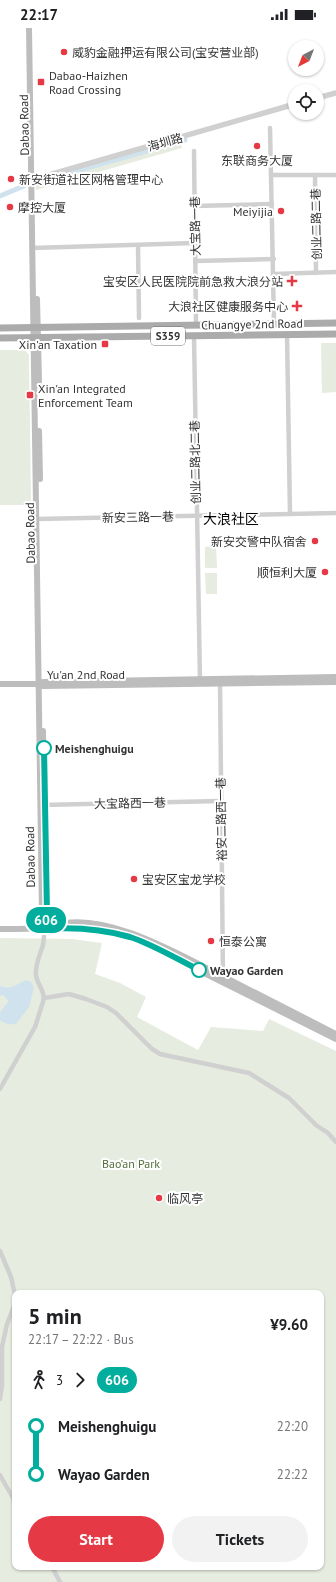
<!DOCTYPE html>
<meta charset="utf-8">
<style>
body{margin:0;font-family:"PT Sans","Noto Sans SC",sans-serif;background:#f2f2f2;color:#202124;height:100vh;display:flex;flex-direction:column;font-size:15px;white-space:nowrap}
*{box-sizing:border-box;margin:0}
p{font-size:13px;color:#757577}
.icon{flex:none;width:22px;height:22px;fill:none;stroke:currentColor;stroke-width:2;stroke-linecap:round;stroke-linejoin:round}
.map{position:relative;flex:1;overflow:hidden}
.details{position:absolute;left:12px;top:1262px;width:312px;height:280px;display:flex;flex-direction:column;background:#fff;border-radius:8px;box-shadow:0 1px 3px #0004}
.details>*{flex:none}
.badge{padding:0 8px;border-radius:13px;font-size:14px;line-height:26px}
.needle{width:26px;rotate:222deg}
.controls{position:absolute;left:288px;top:12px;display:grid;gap:8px}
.controls a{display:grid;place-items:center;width:36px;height:36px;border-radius:50%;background:#fff;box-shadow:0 1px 3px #0004;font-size:20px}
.map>.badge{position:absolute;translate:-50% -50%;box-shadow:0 0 0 2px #fff}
.legs{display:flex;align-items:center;gap:6px;height:44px;padding:0 16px;font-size:13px}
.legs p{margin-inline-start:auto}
.head{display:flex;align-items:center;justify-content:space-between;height:68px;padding:0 16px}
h1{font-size:22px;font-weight:700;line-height:30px}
.action{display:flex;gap:8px;margin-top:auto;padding:8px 16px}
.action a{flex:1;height:46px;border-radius:24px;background:#e63946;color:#fff;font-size:16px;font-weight:700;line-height:46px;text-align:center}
.action a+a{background:#f2f2f2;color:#202124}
ul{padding:0 16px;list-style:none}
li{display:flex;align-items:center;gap:14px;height:48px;font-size:15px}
li i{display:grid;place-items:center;width:6px;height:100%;margin:0 5px;background:currentColor}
li i::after{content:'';width:10px;height:10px;margin:-5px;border:3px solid;border-radius:50%;background:#fff}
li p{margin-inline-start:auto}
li:first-child i{background:linear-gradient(#0000 50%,currentColor 0)}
li:last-child i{background:linear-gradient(currentColor 50%,#0000 0)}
.status{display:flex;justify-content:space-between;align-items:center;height:28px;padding:0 20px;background:#fff;direction:ltr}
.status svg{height:11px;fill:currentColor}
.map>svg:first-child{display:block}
.green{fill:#e6ecdf;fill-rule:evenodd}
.water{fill:#cfe2ee}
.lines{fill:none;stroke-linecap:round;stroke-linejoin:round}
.canal{stroke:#cfe2ee;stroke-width:5}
.minor{stroke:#d0d0d0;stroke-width:4.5}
.tertiary{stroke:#d0d0d0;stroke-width:5.5}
.secondary{stroke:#bdbdbd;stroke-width:6}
.primary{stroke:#ababab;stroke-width:7}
.line-1-casing{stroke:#fff;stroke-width:9}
.line-1{stroke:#01ad9c;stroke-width:6}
.poi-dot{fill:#e63946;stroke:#fff;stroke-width:1.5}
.stop-1-dot{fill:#fff;stroke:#01ad9c;stroke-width:2}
.labels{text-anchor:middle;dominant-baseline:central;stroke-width:4;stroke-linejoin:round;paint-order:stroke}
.shield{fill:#fff;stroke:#707070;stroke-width:1}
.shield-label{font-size:11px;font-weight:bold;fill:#333}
.poi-label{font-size:12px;fill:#333;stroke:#fff;text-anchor:start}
.street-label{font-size:12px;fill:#333;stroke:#fff}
.stop-label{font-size:12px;font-weight:bold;fill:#333;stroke:#fff;text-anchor:start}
.park-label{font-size:12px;fill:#56703f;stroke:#fff}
.quarter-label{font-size:14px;fill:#000;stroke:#fff}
</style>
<div class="status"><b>22:17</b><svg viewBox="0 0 49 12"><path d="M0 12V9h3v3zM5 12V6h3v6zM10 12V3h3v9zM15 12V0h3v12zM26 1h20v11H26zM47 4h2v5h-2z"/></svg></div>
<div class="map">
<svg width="336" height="1554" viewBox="0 0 336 1554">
<rect width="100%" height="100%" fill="#fff"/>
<!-- green -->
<g class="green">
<path d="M179,108L182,120L36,162L35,151Z"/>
<path d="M321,315H336V364L322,365Z"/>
<path d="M0,322H25L29,327L31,477H0Z"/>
<path d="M216,518L217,540H205V519Z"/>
<path d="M205,545H217V566H206Z"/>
<path d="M0,910L72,911L102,915L95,946L120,955L146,969L137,989L198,1022L211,999L263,1003L269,991L336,1023V1554H0ZM15,1265H321V1539H15Z"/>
</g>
<!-- water -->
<path class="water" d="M26,952L31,954L34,960L29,979L16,996C9,997 5,996 0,992V984L8,974V972L3,967L0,968V958C12,962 15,957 26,952Z"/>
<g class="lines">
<!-- canal -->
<g class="canal">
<path d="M44,152L185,112"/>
<path d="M0,168L24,158"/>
</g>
<!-- minor -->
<g class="minor">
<path d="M270,100L274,296"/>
<path d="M194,123L196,297"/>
<path d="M271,147H336"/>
<path d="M315,147L316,245"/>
<path d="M195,178L272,176"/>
<path d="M138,217L139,290"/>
<path d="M32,220L195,215"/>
<path d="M195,233L274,231"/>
<path d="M274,246L336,244"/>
<path d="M287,306L290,486"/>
<path d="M194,308L200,654"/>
<path d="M36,491L336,485"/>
<path d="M220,653L223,951"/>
<path d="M42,777L220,773"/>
<path d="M44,970L69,966L86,971L107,979L116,985L152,1021L160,1026L249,1045L289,1070L316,1097L328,1105L336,1114"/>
<path d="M0,1061L35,999L43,974C46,963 37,957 36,947C35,936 40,927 43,917C44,911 44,906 45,901"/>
<path d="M0,1223L11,1249L15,1267"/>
<path d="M0,1371L2,1358V1319L7,1296L14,1278L15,1273"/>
<path d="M0,1447L13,1470L15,1478"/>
<path d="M52,1539L60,1554"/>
</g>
<!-- tertiary -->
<g class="tertiary">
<path d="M317,70L336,65"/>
<path d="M35,151L295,76"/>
</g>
<!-- secondary -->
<g class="secondary">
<path d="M29,0L42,885L45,901"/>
<path d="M37,271L39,353"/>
<path d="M39,403L40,451"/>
<path d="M0,656H39L43,658L336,654"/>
<path d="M39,656L43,654L336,649"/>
<path d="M43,703L47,885L46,893"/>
<path d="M56,897C107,882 185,930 230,952C265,970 301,988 336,1006"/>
<path d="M0,901C44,901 87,897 129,909C140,912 150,918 160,923L336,1011"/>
</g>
<!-- primary -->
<g class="primary">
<path d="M0,300L336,295"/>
<path d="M0,310L336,306"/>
</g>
</g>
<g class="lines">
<!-- line-1 casing -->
<g class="line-1-casing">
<path id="line-1" d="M44,720L47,885L45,901C74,899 102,901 130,909C154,917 177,931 199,942"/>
</g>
<!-- line-1 -->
<use href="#line-1" class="line-1"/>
</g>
<!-- markers -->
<g class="poi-dot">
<circle cx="64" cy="24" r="4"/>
<rect x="37" y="50" width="8" height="8" rx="2"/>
<circle cx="257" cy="118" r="4"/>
<circle cx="11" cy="151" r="4"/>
<circle cx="10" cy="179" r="4"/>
<circle cx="281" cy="183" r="4"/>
<path d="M290 247h4v4h4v4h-4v4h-4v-4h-4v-4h4z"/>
<path d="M295 272h4v4h4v4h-4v4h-4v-4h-4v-4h4z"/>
<rect x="101" y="312" width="8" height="8" rx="2"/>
<rect x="26" y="363" width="8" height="8" rx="2"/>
<circle cx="315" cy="513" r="4"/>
<circle cx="325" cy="544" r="4"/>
<circle cx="134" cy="851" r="4"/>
<circle cx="211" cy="913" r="4"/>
<circle cx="159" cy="1170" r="4"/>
</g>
<g class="stop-1-dot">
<circle cx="44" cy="720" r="7"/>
<circle cx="199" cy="942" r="7"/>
</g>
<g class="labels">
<!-- shield labels -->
<rect class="shield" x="151" y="299" width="34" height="18" rx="3"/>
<g class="shield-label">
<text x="168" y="308">S359</text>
</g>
<!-- poi labels -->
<g class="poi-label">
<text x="72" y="24">威豹金融押运有限公司(宝安营业部)</text>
<text x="49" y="47">Dabao-Haizhen<tspan x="49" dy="14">Road Crossing</tspan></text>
<text x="257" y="132" text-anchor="middle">东联商务大厦</text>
<text x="19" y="151">新安街道社区网格管理中心</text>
<text x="18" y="179">摩控大厦</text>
<text x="273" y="183" text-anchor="end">Meiyijia</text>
<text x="283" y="253" text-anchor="end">宝安区人民医院院前急救大浪分站</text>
<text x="288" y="278" text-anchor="end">大浪社区健康服务中心</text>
<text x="97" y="316" text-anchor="end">Xin'an Taxation</text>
<text x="38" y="360">Xin'an Integrated<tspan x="38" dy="14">Enforcement Team</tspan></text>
<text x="307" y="513" text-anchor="end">新安交警中队宿舍</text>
<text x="317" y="544" text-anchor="end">顺恒利大厦</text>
<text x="142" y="851">宝安区宝龙学校</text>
<text x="219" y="913">恒泰公寓</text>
<text x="167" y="1170">临风亭</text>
</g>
<!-- street labels -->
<g class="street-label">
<text transform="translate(24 97) rotate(-91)">Dabao Road</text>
<text transform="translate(165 114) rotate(-16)">海圳路</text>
<text transform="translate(316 196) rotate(-91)">创业二路二巷</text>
<text transform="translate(195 198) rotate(-91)">大宝路一巷</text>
<text transform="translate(252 296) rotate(-1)">Chuangye 2nd Road</text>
<text transform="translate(195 434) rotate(-91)">创业二路北二巷</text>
<text transform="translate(138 489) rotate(-1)">新安三路一巷</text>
<text transform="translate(30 505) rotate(-91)">Dabao Road</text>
<text x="86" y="646">Yu'an 2nd Road</text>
<text transform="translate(130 775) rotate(-1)">大宝路西一巷</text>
<text transform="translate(221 791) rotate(-91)">裕安二路西一巷</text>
<text transform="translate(30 829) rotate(-91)">Dabao Road</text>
</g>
<!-- stop labels -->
<g class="stop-label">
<text x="55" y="720">Meishenghuigu</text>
<text x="210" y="942">Wayao Garden</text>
</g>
<!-- park labels -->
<g class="park-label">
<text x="131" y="1135">Bao’an Park</text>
</g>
<!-- quarter labels -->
<g class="quarter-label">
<text x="231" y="491">大浪社区</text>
</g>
</g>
</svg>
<div class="controls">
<a><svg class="needle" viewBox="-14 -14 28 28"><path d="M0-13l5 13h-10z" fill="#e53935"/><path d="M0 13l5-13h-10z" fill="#757577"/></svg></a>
<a><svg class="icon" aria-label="locate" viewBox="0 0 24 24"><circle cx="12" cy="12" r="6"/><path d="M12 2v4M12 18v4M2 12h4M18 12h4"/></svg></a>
</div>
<b class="badge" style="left:46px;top:892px;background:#01ad9c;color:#fff">606</b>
<section class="details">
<div class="head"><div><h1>5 min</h1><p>22:17 – 22:22 · Bus</p></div><b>¥9.60</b></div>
<div class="legs"><svg class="icon" aria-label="walk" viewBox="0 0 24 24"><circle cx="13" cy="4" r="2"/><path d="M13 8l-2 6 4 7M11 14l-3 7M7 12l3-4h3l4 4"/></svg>3<svg class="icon" aria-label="forward" viewBox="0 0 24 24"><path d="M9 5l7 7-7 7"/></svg><b class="badge" style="background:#01ad9c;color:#fff">606</b></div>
<ul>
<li><i style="color:#01ad9c"></i><b>Meishenghuigu</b><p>22:20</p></li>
<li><i style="color:#01ad9c"></i><b>Wayao Garden</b><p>22:22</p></li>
</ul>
<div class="action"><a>Start</a><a>Tickets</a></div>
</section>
</div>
